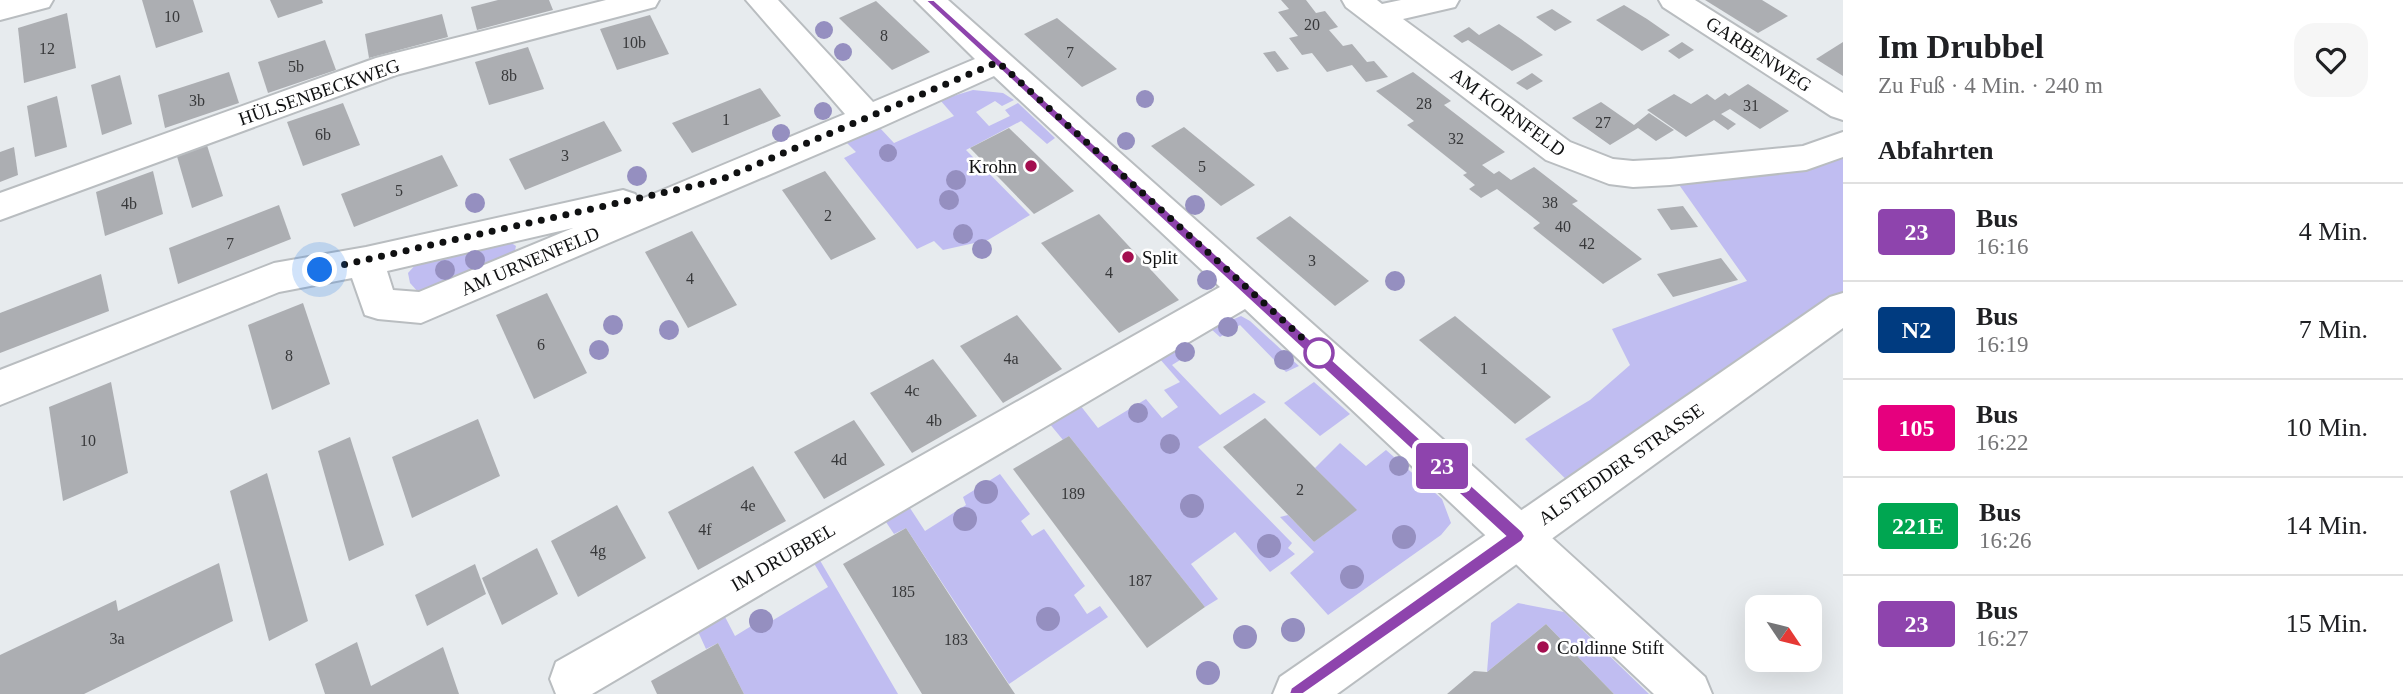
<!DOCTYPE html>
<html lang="de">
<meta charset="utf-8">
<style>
body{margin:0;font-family:"Times New Roman",serif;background:#f6f6f6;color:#202124;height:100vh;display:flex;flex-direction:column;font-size:26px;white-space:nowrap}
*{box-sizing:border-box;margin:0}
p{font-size:23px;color:#757577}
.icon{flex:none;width:38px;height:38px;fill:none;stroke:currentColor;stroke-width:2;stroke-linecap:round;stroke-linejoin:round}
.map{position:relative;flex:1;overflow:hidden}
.sheet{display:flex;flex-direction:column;background:#fff;width:560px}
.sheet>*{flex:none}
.badge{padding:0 14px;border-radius:5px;font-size:24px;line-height:46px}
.needle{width:46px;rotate:125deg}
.controls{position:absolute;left:1745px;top:595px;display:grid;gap:14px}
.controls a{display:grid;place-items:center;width:77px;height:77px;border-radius:14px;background:#fff;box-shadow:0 7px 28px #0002;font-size:35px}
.you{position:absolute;width:35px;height:35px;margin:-18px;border:5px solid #fff;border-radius:50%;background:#1a73e8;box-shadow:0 0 0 10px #1a73e833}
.map>.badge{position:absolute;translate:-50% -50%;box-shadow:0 0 0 4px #fff}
h2{padding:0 35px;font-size:26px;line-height:63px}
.round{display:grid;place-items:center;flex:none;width:74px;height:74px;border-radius:21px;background:#f6f6f6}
.overview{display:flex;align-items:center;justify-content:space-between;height:119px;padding:0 35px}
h1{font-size:33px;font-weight:700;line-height:52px}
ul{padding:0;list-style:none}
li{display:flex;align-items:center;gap:21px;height:98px;padding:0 35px;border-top:2px solid #e0e0e0}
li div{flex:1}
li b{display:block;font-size:26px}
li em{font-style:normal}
li .badge{min-width:77px;font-weight:700;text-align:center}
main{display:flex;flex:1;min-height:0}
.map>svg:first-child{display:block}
.green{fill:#c0bdf1}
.building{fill:#acaeb2}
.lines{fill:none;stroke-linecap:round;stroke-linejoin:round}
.street-casing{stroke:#b9bdc0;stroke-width:4}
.secondary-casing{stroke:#b9bdc0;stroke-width:4}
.street{fill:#fff;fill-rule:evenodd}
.secondary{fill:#fff;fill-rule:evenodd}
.tree{fill:#958fc0}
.line{fill:#8e44ad;stroke:#fff;stroke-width:2}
.walk{stroke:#101112;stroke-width:7;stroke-dasharray:0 12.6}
.poi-dot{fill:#a30e4f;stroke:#fff;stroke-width:2.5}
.stop-dot{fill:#fff;stroke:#8e44ad;stroke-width:3.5}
.labels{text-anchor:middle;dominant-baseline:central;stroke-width:5;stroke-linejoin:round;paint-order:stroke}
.number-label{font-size:16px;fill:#37383a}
.street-label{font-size:19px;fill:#101112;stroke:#fff}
.poi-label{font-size:19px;fill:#101112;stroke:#fff;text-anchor:start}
</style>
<main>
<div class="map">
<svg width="1843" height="694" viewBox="0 0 1843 694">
<rect width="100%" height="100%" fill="#e7ebee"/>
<!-- green -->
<g class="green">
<path d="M973,90L1003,93L1014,100L1002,106L995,101L976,112L989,126L1010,116L1005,110L1018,103L1055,138L1047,144L1021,121L966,150L1030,215L988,240L943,250L934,241L917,249L844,158L856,152L846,142L880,128L894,143L954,116L940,100Z"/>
<path d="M1843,147V308L1580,493L1525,439L1590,400L1630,365L1612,329L1747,281L1670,172Z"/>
<path d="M507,240L516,246L514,255L419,293L410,283L408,273L417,263Z"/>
<path d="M1241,316L1250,321L1299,366L1286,372L1240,325L1220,337L1211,329Z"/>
<path d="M1187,342L1195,351L1172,365L1220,415L1254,393L1266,402L1198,447L1292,543L1288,548L1295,554L1270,572L1235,532L1191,564L1218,599L1205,607L1069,436L1063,440L1049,423L1080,405L1098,428L1146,399L1162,418L1178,407L1164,390L1180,382L1159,358Z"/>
<path d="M1314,382L1350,414L1320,436L1284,403Z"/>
<path d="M1340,443L1366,466L1386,450L1442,499L1451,523L1441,535L1328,615L1290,573L1314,552L1280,517L1288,515L1314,542L1356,510L1315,468Z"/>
<path d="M1000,474L1030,514L1021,521L1032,536L1044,529L1085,586L1074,595L1087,614L1100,606L1108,617L1009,684L906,528L894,534L884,519L908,505L925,531L966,505L963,497Z"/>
<path d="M818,557L898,694H744L718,643L706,649L695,625L723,613L735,636L766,617L770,622L828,587L812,560Z"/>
<path d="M1518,603L1564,612L1649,694H1614L1546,624L1487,672L1491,623Z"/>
</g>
<!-- building -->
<g class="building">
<path d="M142,0H193L203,32L156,48Z"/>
<path d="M270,0H322L323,3L278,18Z"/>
<path d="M498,0H549L553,10L477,30L471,7Z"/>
<path d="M1281,0H1306L1316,13L1325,11L1338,27L1329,30L1343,46L1352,44L1367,62L1374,61L1388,77L1366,82L1352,65L1327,72L1312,53L1302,55L1289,38L1298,36L1278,12L1289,9Z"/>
<path d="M1705,0H1762L1788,16L1758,33Z"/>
<path d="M876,1L930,52L892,70L839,18Z"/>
<path d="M1624,5L1647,19L1670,35L1642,51L1596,20Z"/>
<path d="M1552,9L1572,22L1555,31L1536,17Z"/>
<path d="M67,13L76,68L24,83L18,28Z"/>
<path d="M442,14L448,37L369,58L365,34Z"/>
<path d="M650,15L669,54L617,70L600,29Z"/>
<path d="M1057,18L1117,69L1082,87L1024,34Z"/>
<path d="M1499,24L1521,39L1543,55L1512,71L1468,40L1462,43L1453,36L1469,27L1479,35Z"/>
<path d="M325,40L336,70L268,93L258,62Z"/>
<path d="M1682,42L1694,50L1679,59L1668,51Z"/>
<path d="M1843,42V76L1816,59Z"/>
<path d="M528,47L544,89L489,105L475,62Z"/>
<path d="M1275,51L1289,69L1277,72L1263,53Z"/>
<path d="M229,72L239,103L165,128L158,95Z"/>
<path d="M1413,72L1451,101L1444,105L1505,152L1482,165L1494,174L1499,171L1511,180L1534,167L1578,201L1572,204L1642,259L1603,284L1533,228L1540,223L1497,189L1481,198L1469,189L1475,185L1463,175L1467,173L1407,125L1414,121L1376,91Z"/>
<path d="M1532,73L1543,81L1527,90L1516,83Z"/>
<path d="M120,75L132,124L102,135L91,85Z"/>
<path d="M1748,84L1789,111L1760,129L1730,109L1721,114L1736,124L1728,130L1714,120L1686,137L1647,110L1674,94L1691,104L1707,94L1715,100L1725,93L1729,96Z"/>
<path d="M760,88L781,116L692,153L672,123Z"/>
<path d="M57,96L67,147L35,157L27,106Z"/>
<path d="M1601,102L1634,125L1649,113L1674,130L1656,141L1638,128L1610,145L1572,118Z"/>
<path d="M343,103L360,145L303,166L287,122Z"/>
<path d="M604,121L622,151L525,190L509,159Z"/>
<path d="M1184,127L1255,185L1221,206L1151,146Z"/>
<path d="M1009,128L1074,191L1034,214L970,148Z"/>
<path d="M206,142L223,196L192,208L176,153Z"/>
<path d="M14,147L18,175L0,182V152Z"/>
<path d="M442,155L458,186L354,227L341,194Z"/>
<path d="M153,171L163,214L105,236L96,192Z"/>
<path d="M825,171L876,239L831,260L782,190Z"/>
<path d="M279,205L291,239L178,284L169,248Z"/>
<path d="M1683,206L1698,227L1671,230L1657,209Z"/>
<path d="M1099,214L1179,300L1119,333L1041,243Z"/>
<path d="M1290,216L1369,281L1335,306L1256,238Z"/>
<path d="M692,231L737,305L688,328L645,252Z"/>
<path d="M1721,258L1738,280L1673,297L1657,274Z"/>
<path d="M101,274L109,311L0,353V313Z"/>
<path d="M547,293L587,373L534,399L496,315Z"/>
<path d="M303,303L330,384L272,410L248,325Z"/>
<path d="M1017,315L1062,369L1003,403L960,346Z"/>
<path d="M1455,316L1551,397L1515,424L1419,340Z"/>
<path d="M933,359L977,416L912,453L870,393Z"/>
<path d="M111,382L128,473L63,501L49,407Z"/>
<path d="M1265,418L1357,510L1314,542L1223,447Z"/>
<path d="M478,419L500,476L412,518L392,457Z"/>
<path d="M854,420L885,465L824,499L794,452Z"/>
<path d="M1069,436L1205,607L1147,648L1013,469Z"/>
<path d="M350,437L384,545L349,561L318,451Z"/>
<path d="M753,466L786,521L698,570L668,512Z"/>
<path d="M267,473L308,621L269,641L230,491Z"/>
<path d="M617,505L646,558L578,597L551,541Z"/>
<path d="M906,528L965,619L1015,694H922L843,564Z"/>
<path d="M537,548L558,594L502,625L482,578Z"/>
<path d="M219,563L233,621L84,694H0V655L116,600L118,611Z"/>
<path d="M475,564L486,594L427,626L415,595Z"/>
<path d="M1546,624L1614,694H1447L1474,671L1487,672Z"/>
<path d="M357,642L371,686L443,647L459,694H325L315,664Z"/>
<path d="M718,643L744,694H657L651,681Z"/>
</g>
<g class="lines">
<!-- street casing -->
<g class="street-casing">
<g id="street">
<path d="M0,0H53L49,7L0,20Z"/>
<path d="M606,0H659L655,7L396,75L0,220V193L376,58Z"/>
<path d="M746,0H778L873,102L975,59L915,0H948L1476,469L1705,677L1712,694H1654L1245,309L592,694H556L550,679L556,662L1220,287L994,76L881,127L421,323L378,319L365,315L352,278L279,292L0,405V370L274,263L366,247L623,190L635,194L639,200L845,114ZM573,228L419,292L393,290L387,271Z"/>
<path d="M1342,0H1377L1382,4L1401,0H1459L1455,7L1403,19L1570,142L1613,159L1633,161L1670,159L1803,146L1843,132V157L1806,170L1670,185L1633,187L1609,184L1546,160L1346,7Z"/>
<path d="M1659,0H1695L1843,93V120L1831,116L1663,7Z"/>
</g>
</g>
<!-- secondary casing -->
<g class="secondary-casing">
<path id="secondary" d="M1843,293V328L1337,694H1273L1280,677L1830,297Z"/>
</g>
<!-- street -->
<use href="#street" class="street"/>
<!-- secondary -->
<use href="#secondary" class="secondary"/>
</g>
<!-- trees -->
<g class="tree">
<circle cx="824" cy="30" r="9"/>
<circle cx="843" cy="52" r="9"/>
<circle cx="1145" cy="99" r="9"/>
<circle cx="823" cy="111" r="9"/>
<circle cx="781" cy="133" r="9"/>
<circle cx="1126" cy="141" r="9"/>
<circle cx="888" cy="153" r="9"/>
<circle cx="637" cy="176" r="10"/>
<circle cx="956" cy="180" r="10"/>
<circle cx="949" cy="200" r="10"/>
<circle cx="475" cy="203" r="10"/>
<circle cx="1195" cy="205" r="10"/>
<circle cx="963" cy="234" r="10"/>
<circle cx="982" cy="249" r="10"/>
<circle cx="475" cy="260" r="10"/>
<circle cx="445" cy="270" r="10"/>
<circle cx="1207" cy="280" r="10"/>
<circle cx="1395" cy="281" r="10"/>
<circle cx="613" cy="325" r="10"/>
<circle cx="1228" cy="327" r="10"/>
<circle cx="669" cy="330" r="10"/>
<circle cx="599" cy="350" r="10"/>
<circle cx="1185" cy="352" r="10"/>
<circle cx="1284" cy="360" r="10"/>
<circle cx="1138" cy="413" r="10"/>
<circle cx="1170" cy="444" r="10"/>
<circle cx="1399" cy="466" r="10"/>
<circle cx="986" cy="492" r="12"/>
<circle cx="1192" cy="506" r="12"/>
<circle cx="965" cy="519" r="12"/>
<circle cx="1404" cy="537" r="12"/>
<circle cx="1269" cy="546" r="12"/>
<circle cx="1352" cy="577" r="12"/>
<circle cx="1048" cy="619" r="12"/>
<circle cx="761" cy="621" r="12"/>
<circle cx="1293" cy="630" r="12"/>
<circle cx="1245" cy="637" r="12"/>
<circle cx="1208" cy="673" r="12"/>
</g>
<!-- line -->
<path class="line" d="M925,0H934L1522,531L1525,536L1522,541L1303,694H1289L1291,688L1505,536Z"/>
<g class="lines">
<!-- walk -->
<path class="walk" d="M320,270L720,180L998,62L1319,353"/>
</g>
<!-- markers -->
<g class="poi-dot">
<circle cx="1031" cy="166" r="7"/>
<circle cx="1128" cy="257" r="7"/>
<circle cx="1543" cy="647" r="7"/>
</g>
<circle class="stop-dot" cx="1319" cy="353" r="14"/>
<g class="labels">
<!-- number labels -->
<g class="number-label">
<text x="172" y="16">10</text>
<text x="1312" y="24">20</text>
<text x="884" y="35">8</text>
<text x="634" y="42">10b</text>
<text x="47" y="48">12</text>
<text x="1070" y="52">7</text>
<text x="296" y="66">5b</text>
<text x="509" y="75">8b</text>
<text x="197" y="100">3b</text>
<text x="1424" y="103">28</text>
<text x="1751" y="105">31</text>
<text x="726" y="119">1</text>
<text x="1603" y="122">27</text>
<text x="323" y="134">6b</text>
<text x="1456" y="138">32</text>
<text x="565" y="155">3</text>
<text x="1202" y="166">5</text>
<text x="399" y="190">5</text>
<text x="1550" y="202">38</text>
<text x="129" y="203">4b</text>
<text x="828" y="215">2</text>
<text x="1563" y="226">40</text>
<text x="230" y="243">7</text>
<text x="1587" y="243">42</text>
<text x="1312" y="260">3</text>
<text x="1109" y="272">4</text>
<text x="690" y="278">4</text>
<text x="541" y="344">6</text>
<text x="289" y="355">8</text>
<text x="1011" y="358">4a</text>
<text x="1484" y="368">1</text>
<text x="912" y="390">4c</text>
<text x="934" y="420">4b</text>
<text x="88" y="440">10</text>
<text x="839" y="459">4d</text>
<text x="1300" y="489">2</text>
<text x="1073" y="493">189</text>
<text x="748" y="505">4e</text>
<text x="705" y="529">4f</text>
<text x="598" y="550">4g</text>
<text x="1140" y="580">187</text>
<text x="903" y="591">185</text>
<text x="117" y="638">3a</text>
<text x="956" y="639">183</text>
</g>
<!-- street labels -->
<g class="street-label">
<text transform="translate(1759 54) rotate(33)">GARBENWEG</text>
<text transform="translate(319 92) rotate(-19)">HÜLSENBECKWEG</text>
<text transform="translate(1508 112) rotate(36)">AM KORNFELD</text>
<text transform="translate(530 261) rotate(-23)">AM URNENFELD</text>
<text transform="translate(1621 464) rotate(-35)">ALSTEDDER STRASSE</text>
<text transform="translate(783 557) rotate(-30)">IM DRUBBEL</text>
</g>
<!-- poi labels -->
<g class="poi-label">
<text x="1017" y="166" text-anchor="end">Krohn</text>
<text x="1142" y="257">Split</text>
<text x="1557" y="647">Coldinne Stift</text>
</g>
</g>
</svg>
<div class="controls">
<a><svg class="needle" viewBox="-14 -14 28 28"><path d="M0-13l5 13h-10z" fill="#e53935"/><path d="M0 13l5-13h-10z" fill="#757577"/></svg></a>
</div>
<div class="you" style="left:320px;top:270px"></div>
<b class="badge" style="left:1442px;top:466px;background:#8e44ad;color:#fff">23</b>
</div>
<section class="sheet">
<div class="overview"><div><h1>Im Drubbel</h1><p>Zu Fuß · 4 Min. · 240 m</p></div><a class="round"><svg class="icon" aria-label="heart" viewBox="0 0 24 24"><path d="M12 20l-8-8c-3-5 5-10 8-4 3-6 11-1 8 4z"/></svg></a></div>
<h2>Abfahrten</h2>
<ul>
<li><span class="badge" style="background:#8e44ad;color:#fff">23</span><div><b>Bus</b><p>16:16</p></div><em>4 Min.</em></li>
<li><span class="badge" style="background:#003b80;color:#fff">N2</span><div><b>Bus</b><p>16:19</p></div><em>7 Min.</em></li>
<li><span class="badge" style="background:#e6007e;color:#fff">105</span><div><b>Bus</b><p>16:22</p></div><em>10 Min.</em></li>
<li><span class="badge" style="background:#00a651;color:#fff">221E</span><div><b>Bus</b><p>16:26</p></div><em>14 Min.</em></li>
<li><span class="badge" style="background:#8e44ad;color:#fff">23</span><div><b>Bus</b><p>16:27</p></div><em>15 Min.</em></li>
</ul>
</section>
</main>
